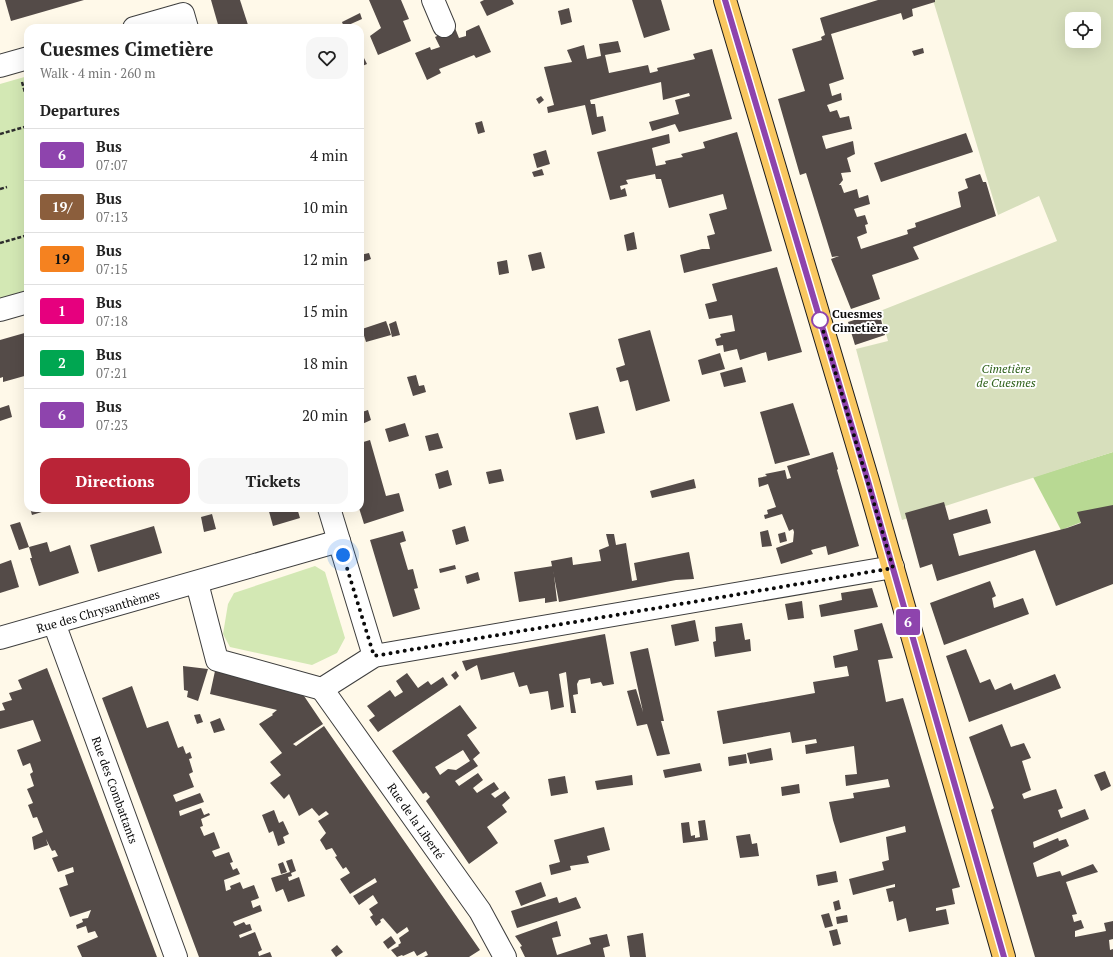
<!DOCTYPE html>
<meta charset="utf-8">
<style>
body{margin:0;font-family:"PT Serif",serif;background:#f6f6f6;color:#222;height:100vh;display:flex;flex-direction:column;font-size:15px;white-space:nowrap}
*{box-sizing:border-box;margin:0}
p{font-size:13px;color:#767676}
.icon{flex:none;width:22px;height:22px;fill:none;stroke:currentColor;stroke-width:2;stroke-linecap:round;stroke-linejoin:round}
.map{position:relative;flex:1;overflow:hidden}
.details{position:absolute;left:24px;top:24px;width:340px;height:488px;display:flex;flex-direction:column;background:#fff;border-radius:12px;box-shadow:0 4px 16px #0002}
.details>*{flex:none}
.badge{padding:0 8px;border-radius:3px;font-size:14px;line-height:26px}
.buttons{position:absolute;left:1065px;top:12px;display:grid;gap:8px}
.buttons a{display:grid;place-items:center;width:36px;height:36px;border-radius:8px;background:#fff;box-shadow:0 4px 16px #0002;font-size:20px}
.you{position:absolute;width:20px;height:20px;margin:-10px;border:3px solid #fff;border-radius:50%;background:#1a73e8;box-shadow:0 0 0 6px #1a73e833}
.map>.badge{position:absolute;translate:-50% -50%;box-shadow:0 0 0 2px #fff}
h2{padding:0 16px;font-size:15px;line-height:36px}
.round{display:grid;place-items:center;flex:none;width:42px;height:42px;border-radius:12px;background:#f6f6f6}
.summary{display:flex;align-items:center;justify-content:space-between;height:68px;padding:0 16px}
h1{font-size:19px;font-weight:800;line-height:30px}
.cta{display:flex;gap:8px;margin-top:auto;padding:8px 16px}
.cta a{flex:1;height:46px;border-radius:12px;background:#ba2437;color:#fff;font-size:16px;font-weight:800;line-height:46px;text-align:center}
.cta a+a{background:#f6f6f6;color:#222}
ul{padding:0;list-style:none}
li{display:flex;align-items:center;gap:12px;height:52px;padding:0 16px;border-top:1px solid #e0e0e0}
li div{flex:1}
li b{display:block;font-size:15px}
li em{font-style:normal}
li .badge{min-width:44px;font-weight:700;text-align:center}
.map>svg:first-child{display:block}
.green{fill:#d3e8b4}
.forest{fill:#b8d993}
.cemetery{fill:#d7dfbc;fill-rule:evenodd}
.building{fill:#544b48;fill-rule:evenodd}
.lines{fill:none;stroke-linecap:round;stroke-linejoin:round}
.minor-casing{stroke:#3e3e3e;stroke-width:24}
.major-casing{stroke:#1c1c1c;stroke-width:24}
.path{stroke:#2d2d2d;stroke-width:2.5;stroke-dasharray:4 2;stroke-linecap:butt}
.minor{stroke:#fff;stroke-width:22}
.major{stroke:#f9c760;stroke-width:22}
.line-casing{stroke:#fff;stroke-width:9}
.line{stroke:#8e44ad;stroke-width:6}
.walk{stroke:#0b0b0b;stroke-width:4;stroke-dasharray:0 7.2}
.stop-dot{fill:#fff;stroke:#8e44ad;stroke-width:2}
.labels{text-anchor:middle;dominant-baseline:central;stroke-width:4;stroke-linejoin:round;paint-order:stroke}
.stop-label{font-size:12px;font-weight:bold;fill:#0b0b0b;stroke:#fff;text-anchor:start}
.park-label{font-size:12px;font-style:italic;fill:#30621c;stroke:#fff}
.street-label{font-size:12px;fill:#0b0b0b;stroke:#fff}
</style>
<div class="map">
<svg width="1113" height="957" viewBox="0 0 1113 957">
<rect width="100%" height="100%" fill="#fff9e9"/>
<!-- green -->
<g class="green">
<path d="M28,76V290L0,298V84Z"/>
<path d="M315,566L325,572L345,638L337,653L312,665L230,647L223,634L228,604L234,593Z"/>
</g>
<!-- forest -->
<path class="forest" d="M1113,452V510L1061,530L1033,477Z"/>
<!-- cemetery -->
<path class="cemetery" d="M933,0H1113V452L902,520L856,349L888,341L880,311L1057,241L1039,196L998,215ZM1072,19H1094V41H1072Z"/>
<!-- building -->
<g class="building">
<path d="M5,0H84L11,21Z"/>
<path d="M211,0H240L249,28H219Z"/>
<path d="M369,0H401L409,19L403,21L411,41L378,55L370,36L381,28Z"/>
<path d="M484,0H512L514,4L487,16L480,2Z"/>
<path d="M632,0H661L670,30L644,38Z"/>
<path d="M878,0H935V2L912,9L913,16L903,20L901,13L831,34L844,79L829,84L832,96L841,93L842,100L827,105L830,112L837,110L840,118L849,116L852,129L822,136L826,149L853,141L855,154L847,158L851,172L841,173L843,180L839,185H841L844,193L857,189L859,198L868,195L870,204L854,209L857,217L865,215L868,224L865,225L867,233L857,237L861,249L908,234L907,230L916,227L915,223L961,207L958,192L968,188L965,179L980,174L983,182H986L996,216L913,247L919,259L872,275L880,299L851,309L831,259L839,256L832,257L806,173L800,175L778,99L805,91L792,49L822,40L821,37L825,35L820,18Z"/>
<path d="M569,8L572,22L561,25L558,11Z"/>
<path d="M360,13L362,19L344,27L342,22Z"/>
<path d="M479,25L491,52L476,58L474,55L439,69L441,73L427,80L415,53L430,47L431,50L440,47L435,37L455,28L459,38L466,36V31Z"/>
<path d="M618,41L621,52L605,55L609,73L648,65L650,73L658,71L657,68L661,67L695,59L693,54L712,49L732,119L679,132L675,124L652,131L649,122L679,114L675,100L690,96L689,93L663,100L661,82L590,100L591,104H595L597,117L603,116L606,131L592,135L585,105L548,113L547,107L554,105L544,67L572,62L567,50L584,45L587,59L601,56L599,44Z"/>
<path d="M923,48L924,53L914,56L912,51Z"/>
<path d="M364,58L367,64L360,67V60Z"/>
<path d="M541,96L544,100L539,104L536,99Z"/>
<path d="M482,121L485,132L478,134L475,123Z"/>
<path d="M737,132L772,251L684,273L680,255L702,249H710L707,236L715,234L709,214L727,209L723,194L669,208L661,179H656L655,174L626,180L628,184L620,186L621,190L625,188L627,196L610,200L597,152L669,134L670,143L652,148L656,166L666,164L665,161L683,157L681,154L705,148L703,142Z"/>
<path d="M966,133L973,152L881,182L874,163Z"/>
<path d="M546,150L550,164L537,168L533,154Z"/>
<path d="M542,169L544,175L534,177L532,172Z"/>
<path d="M634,232L637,249L627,251L624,235Z"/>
<path d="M541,252L545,268L532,271L528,255Z"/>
<path d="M369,253L371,259L360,263V255Z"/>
<path d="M507,260L509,273L499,275L497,262Z"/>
<path d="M777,267L802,352L768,361L766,352L740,360L737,349L724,352L723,345L717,346L715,339L721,337L720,334L735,331L732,315L709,319L705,304L717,301L712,284Z"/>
<path d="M879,312L885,335L855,345L848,322Z"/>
<path d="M386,321L391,335L366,342L362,329Z"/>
<path d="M396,321L400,335L392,337L389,324Z"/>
<path d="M650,330L670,401L636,411L628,380L620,382L616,368L625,365L618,339Z"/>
<path d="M28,332V375L3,382V377L0,378V340Z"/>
<path d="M720,353L725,369L702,375L698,360Z"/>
<path d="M742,367L746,382L724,387L720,373Z"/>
<path d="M416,375L419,386L424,385L426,392L413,396L407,377Z"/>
<path d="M793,403L810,455L775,464L760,412Z"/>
<path d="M9,405L12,417L0,421V408Z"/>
<path d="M360,405L362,412L368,410L371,420L360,425Z"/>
<path d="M598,406L605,433L576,440L569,413Z"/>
<path d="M405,423L409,436L389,442L385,429Z"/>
<path d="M438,433L443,448L429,451L425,436Z"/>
<path d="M370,440L386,496L399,493L404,511L364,524L359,508L360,443Z"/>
<path d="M833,452L838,469L837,470L859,546L828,555L826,546L811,550L813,554L781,564L776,548L793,542L794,532L793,529L789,531L782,514L765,519L764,515L768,514L767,510L776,507L768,484L759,487L758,478L767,476L765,474L785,470L787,479L791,478L787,466Z"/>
<path d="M501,469L504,481L489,484L486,472Z"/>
<path d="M448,470L452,485L439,489L435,474Z"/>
<path d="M694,479L696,488L652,498L650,491Z"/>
<path d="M944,502L949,520L987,509L991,523L953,534L959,556L1067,528L1081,523L1077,512L1113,505V584L1056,606L1035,550L937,581L932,564L920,568L905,513Z"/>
<path d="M30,508H45V511L32,515Z"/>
<path d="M268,508H297L300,518L273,526Z"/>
<path d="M212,514L216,529L204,532L201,517Z"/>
<path d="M20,522L29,547L19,550L10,525Z"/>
<path d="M154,526L162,553L98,572L90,545Z"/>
<path d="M465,526L469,541L456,545L452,530Z"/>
<path d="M768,530L772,546L762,547L760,532Z"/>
<path d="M403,531L406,541L400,543L408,570L413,569L418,588L414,589L420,609L393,617L370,540Z"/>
<path d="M785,532L787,541L780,543L778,534Z"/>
<path d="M606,534H614L616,545L626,543L632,581L637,580L634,563L689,552L694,579L676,580L559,602L551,561L572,557L573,565L601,561L599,550L609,546Z"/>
<path d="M47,542L50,552L70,545L79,573L39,586L30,558H32L29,547Z"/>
<path d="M11,560L19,587L0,593V564Z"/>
<path d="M455,565L456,569L440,573L439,569Z"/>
<path d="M553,566L557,601L545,603V598L519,602L514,572Z"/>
<path d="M478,572L480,580L467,584L465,576Z"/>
<path d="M990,581L996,596L992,598L994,608L1023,598L1029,614L944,645L930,603Z"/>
<path d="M872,588L878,607L821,617L819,605L842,600L841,593Z"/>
<path d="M802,601L804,618L788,620L785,604Z"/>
<path d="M695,620L699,641L675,646L671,625Z"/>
<path d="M742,623L745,640L750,639L751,651L715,657L713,642L716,641L715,627Z"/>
<path d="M882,623L893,658L878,660L886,702L903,698L960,887L952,889L955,904L936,908V911L946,909L949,924L909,932L906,918L897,921L893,901L889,902L886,889L895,887V884L853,895L849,879L884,870L882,862L889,860L886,837L906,832L905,826L840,843L833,820L829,802L854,798L853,793L890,787L888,779L846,786L845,775L857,774L854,746L806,754L805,745L817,743L816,739L792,743L790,732L723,744L717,711L815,693L813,682L849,676L847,666L835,668L833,656L858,650L854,630Z"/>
<path d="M605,634L614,684L603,686L601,682L591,684L590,678L579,680L577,684L578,694L573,695L576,713H571L566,672L559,674L564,707L551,710L548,691L530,694L527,685L519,687L514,672L481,680L477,665L466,671L462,661Z"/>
<path d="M648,648L664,721H661L670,754L657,756L647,724L637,726L627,691L636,689L643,712L630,652Z"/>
<path d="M966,649L980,683L990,679L995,690L1011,683L1014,690L1055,674L1061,688L969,722L946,656Z"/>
<path d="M183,666L208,669L198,701L187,697L188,691L184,690Z"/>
<path d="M47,668L67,720L157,957H82L77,946L98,937L95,931L88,933L86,926L77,929L76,925L83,922L82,919L88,918L91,910L70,917L59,888L68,885L65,875L74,872L73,867L58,872L52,858L58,856L55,850L52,851L46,839L48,845L34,850L32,837L43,832L37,817L33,818L28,805L33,803L27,789L34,786L30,774L33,772L30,763L23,766L17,750L41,741L33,720L0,729V711L5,710L2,703L12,700L9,693L22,689L18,680Z"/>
<path d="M215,671L302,693L323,724L293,744L296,746L324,726L480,950L469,957H424L428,955L426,951L417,956L414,951L403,956L402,955L397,957L391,950L399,946L398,945L401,943L399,938L409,931L407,927L397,934L383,918L380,920L381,922L376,926L370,917L373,915L369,909L378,903L373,895L359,905L353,896L377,882L375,878L350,894L340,879L350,873L346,867L343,869L335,857L337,856L332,848L326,850L320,840L326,833L318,821L329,814L326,811L319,816L312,808L299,816L289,794L284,799L270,783L281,775L270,762L282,753L259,724L273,715L272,714L277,710L210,694Z"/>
<path d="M456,671L459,676L455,680L451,675Z"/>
<path d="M407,673L418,688L428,681L431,685L443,677L448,685L378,732L369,720L375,716L367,706L390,690L395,697L403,692L396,681Z"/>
<path d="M132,686L147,728L168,721L178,748L183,746L186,754L190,752L192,758L189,759L193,772L189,774L194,787L173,795L176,802L200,793L204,802L179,811L180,816L201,808L204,815L209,813L210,815L201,819L203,826L200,827L204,836L214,832L220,848L212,851L215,857L229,852L233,862L230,863L233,870L237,868L240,874L224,880L226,891L231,889L230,886L240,882L243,889L254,885L259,898L251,901L253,908L260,905L262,911L233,922L235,926L244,922L246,925L250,924L252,930L239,935L240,938L255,932L262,950L258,952L259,956L270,952L272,957H199L102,698Z"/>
<path d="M460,705L477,728L467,735L480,753L473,759L478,766L455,781L459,786L478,773L483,780L473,788L477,793L494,782L499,789L491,794L495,798L505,791L510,798L502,805L507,812L487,827L498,843L469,864L426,801L430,797L426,792L423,794L392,751ZM463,750L470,761L456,770L448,769L440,775L435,767Z"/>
<path d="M200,714L203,722L197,724L194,715Z"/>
<path d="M220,718L225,730L214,733L210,722Z"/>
<path d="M1002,724L1011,747L1024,743L1031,758L1022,761L1031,790L1022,794L1024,799L1056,789L1063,808L1058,810L1061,818L1085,809L1089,819L1033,842L1034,848L1058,838L1059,841L1066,839L1069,846L1033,863L1037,877L1060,871L1062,876L1093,864L1098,872L1066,882L1077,914L1072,915L1074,922L1081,920L1084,928L1075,931V937L1106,931L1104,923L1113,921V939L1109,940L1110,950L1113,949V957H1035L991,810L994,808L969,737Z"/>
<path d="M771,748L773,760L750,764L747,753Z"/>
<path d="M746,754L747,763L729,766L728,757Z"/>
<path d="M700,763L702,771L665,778L663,770Z"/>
<path d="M1105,771L1111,786L1101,791L1094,775Z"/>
<path d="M632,775L633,785L597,790L595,781Z"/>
<path d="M565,776L568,793L551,796L548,779Z"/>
<path d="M799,784L800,793L782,796L781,787Z"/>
<path d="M274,810L279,823L283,821L289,834L283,837L285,843L278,846L273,831L269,833L262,815Z"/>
<path d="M705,820L708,840L683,843L681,823L689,822L691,836L695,835V838L700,837L698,821Z"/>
<path d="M604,827L610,850L587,856L589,863L570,866L571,870L551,875L549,865L560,862L554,840Z"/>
<path d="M750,834L752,844L757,843L759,856L740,858L736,836Z"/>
<path d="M292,859L296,871L291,873L292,876L288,877L289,881L299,877L305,896L288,902L283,889L276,892L271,878L290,872L286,861Z"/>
<path d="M283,862L287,872L281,874L278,864Z"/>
<path d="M836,871L838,882L818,886L816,875Z"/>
<path d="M541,882L546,896L521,906L515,891Z"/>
<path d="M557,897L559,903L576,897L581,908L517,928L511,911Z"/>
<path d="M839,900L841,909L835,911L833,902Z"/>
<path d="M829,913L833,926L825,928L821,915Z"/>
<path d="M847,915L848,922L837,924L836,917Z"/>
<path d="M557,921L561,936L552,938L557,955L591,944L589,938L607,934L610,946L603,948L605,957H525L520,947L522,946L515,936Z"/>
<path d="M837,929L841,944L833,946L829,931Z"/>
<path d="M643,933L646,957H630L627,936Z"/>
<path d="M391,936L396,943L388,949L383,942Z"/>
<path d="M337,945L343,952L336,957L331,950Z"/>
</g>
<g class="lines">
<!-- minor casing -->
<g class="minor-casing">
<g id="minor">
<path d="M433,0L444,26"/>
<path d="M134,28L183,14L187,28"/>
<path d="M0,66L28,58"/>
<path d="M0,310L28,302"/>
<path d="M329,508L374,656"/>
<path d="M197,583L217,660L322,689L374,656L893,567"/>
<path d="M54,623L176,957"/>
<path d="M0,638L339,541"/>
<path d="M322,689L480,911L505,957"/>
</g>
</g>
<!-- major casing -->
<g class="major-casing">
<path id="major" d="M725,0L868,481L1004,957"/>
</g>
<!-- path -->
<g class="path">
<path d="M22,82L28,103"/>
<path d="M0,134L28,126"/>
<path d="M0,189L7,187"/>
<path d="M0,243L28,235"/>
</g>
<!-- minor -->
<use href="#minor" class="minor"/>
<!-- major -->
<use href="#major" class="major"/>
</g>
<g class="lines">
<!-- line casing -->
<g class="line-casing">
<path id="line" d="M725,0L868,481L1004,957"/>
</g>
<!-- line -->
<use href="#line" class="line"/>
<!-- walk -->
<path class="walk" d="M343,555L374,656L893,568L820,320"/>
</g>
<!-- markers -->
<circle class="stop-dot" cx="820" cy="320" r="8"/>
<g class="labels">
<!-- stop labels -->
<g class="stop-label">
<text x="832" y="313">Cuesmes<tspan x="832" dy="14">Cimetière</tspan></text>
</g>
<!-- park labels -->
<g class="park-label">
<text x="1006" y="368">Cimetière<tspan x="1006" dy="14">de Cuesmes</tspan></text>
</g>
<!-- street labels -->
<g class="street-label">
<text transform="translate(98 611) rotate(-16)">Rue des Chrysanthèmes</text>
<text transform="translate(115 790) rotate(70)">Rue des Combattants</text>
<text transform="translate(416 821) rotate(55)">Rue de la Liberté</text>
</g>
</g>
</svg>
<div class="buttons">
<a><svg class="icon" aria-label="locate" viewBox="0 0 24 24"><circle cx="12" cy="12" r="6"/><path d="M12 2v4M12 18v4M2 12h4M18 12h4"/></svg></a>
</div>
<div class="you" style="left:343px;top:555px"></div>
<b class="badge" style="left:908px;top:622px;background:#8e44ad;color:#fff">6</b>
<section class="details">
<div class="summary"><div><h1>Cuesmes Cimetière</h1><p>Walk · 4 min · 260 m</p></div><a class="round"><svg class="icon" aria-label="heart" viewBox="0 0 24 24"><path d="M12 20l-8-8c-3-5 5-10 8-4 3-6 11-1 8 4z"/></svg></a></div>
<h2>Departures</h2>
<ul>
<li><span class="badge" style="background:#8e44ad;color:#fff">6</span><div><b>Bus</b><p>07:07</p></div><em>4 min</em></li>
<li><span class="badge" style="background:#8b5e3c;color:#fff">19/</span><div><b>Bus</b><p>07:13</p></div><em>10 min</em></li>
<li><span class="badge" style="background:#f58220;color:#111">19</span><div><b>Bus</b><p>07:15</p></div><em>12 min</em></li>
<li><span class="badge" style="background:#e6007e;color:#fff">1</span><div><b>Bus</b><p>07:18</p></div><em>15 min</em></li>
<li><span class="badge" style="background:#00a651;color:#fff">2</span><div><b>Bus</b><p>07:21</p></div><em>18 min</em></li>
<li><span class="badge" style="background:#8e44ad;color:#fff">6</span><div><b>Bus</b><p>07:23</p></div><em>20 min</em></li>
</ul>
<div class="cta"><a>Directions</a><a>Tickets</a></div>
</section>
</div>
